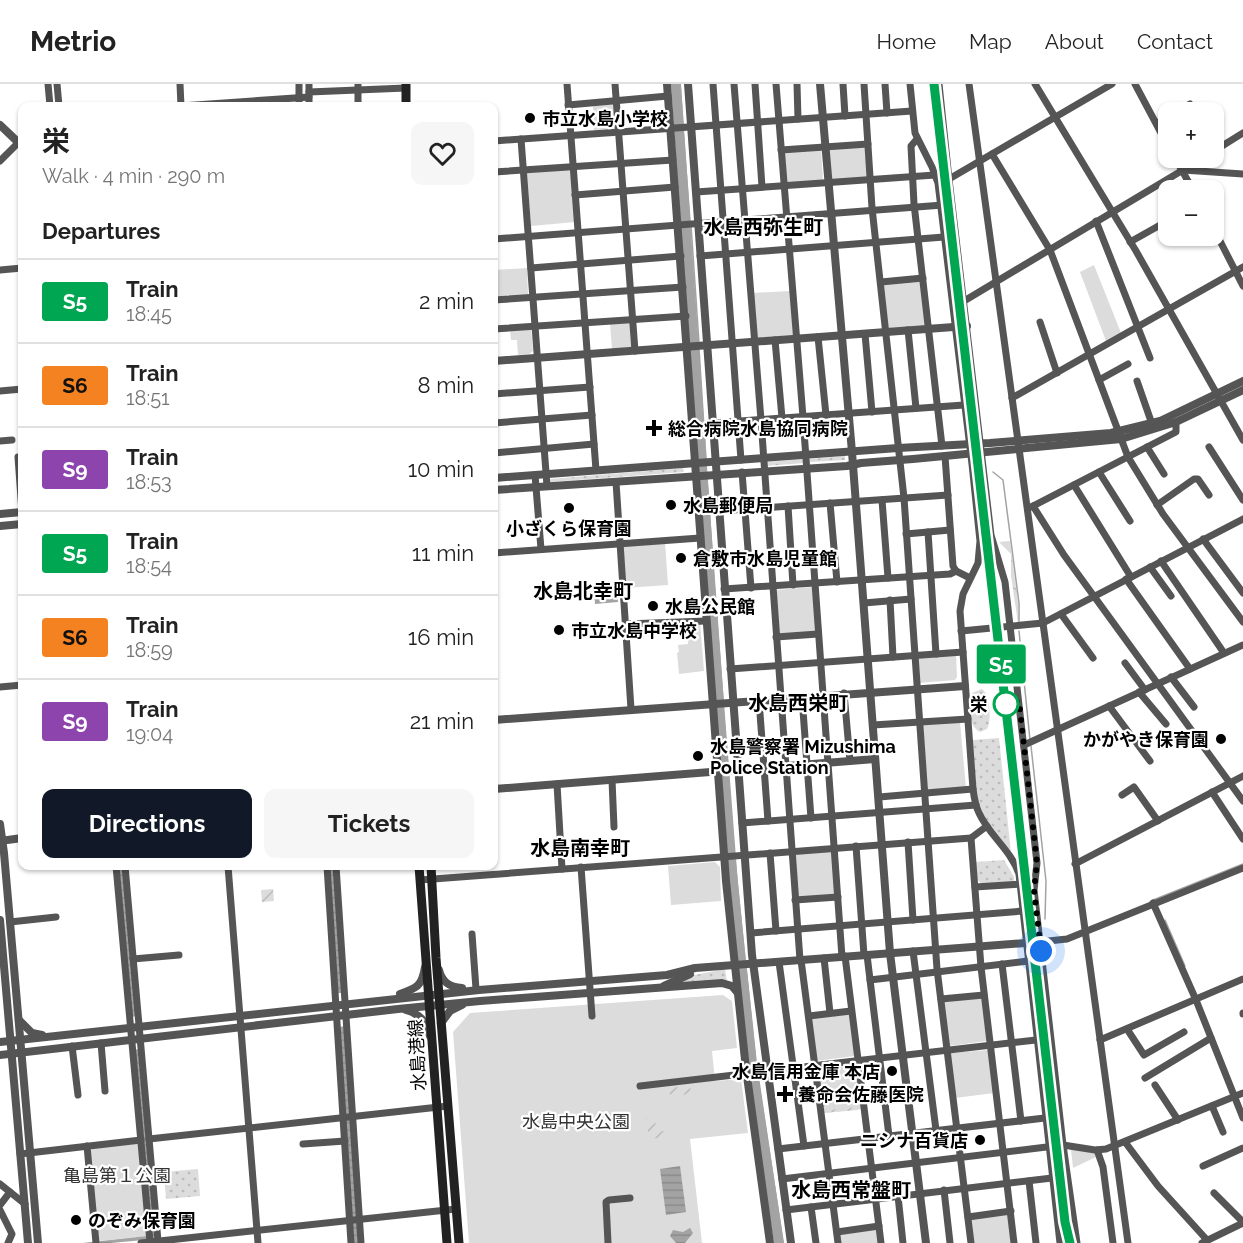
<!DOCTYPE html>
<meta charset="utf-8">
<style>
body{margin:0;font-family:Raleway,"Noto Sans JP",sans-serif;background:#f6f6f6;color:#222;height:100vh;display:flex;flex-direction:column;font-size:22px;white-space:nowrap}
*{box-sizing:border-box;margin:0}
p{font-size:20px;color:#767676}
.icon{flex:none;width:33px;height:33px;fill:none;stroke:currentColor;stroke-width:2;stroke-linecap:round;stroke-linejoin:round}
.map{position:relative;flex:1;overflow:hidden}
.panel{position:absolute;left:18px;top:18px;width:480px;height:768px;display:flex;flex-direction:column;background:#fff;border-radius:12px;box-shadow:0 2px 4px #0004}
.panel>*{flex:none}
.badge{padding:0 12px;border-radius:4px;font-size:21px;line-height:39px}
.fabs{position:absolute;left:1158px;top:18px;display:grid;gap:12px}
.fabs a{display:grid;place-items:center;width:66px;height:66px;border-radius:12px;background:#fff;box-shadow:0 2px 4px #0004;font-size:30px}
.you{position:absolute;width:30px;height:30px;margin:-15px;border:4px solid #fff;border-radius:50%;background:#1a73e8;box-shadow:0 0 0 9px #1a73e833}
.map>.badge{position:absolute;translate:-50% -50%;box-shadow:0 0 0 3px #fff}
h2{padding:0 24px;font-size:22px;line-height:54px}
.round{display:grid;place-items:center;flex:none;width:63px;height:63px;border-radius:12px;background:#f6f6f6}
.head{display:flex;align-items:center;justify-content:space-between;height:102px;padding:0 24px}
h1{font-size:28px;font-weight:700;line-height:45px}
.cta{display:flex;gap:12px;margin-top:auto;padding:12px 24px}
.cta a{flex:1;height:69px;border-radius:12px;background:#111827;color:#fff;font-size:24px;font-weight:700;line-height:69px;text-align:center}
.cta a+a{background:#f6f6f6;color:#222}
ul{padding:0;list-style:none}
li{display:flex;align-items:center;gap:18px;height:84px;padding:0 24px;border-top:2px solid #e0e0e0}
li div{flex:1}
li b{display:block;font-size:22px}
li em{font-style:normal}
li .badge{min-width:66px;font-weight:700;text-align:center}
header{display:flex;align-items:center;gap:36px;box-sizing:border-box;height:84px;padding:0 30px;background:#fff;border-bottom:2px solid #e0e0e0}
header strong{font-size:28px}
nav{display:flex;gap:33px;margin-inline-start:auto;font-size:21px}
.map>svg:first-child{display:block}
.grass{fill:url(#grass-dots)}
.forest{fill:url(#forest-crowns)}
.park{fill:#dcdcdc}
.garden{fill:url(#garden-furrows)}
.water{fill:url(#water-rules)}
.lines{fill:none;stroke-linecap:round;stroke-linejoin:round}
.stream{stroke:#a3a3a3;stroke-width:1.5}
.river{stroke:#a3a3a3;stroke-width:10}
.minor{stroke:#555;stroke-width:7}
.tertiary{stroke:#555;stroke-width:8}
.secondary{stroke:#222;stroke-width:9}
.rail-casing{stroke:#000;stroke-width:4}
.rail{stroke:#fff;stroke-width:1.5;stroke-dasharray:4.5;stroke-linecap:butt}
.line-casing{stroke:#fff;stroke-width:14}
.line{stroke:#00a651;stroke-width:9}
.walk{stroke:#000;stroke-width:6;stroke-dasharray:0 10.8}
.poi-dot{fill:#000;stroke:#fff;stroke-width:2}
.stop-dot{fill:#fff;stroke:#00a651;stroke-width:3}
.labels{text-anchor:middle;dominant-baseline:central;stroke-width:4.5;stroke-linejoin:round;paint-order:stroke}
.poi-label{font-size:18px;font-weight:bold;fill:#000;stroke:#fff;text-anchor:start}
.stop-label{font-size:18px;font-weight:bold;fill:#000;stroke:#fff;text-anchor:end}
.street-label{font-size:18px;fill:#000;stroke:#fff}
.park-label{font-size:18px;fill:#333;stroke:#fff}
.neighbourhood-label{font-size:20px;font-weight:bold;fill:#000;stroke:#fff}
</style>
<header>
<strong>Metrio</strong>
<nav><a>Home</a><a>Map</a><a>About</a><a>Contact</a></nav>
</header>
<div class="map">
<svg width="1243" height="1159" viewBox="0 0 1243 1159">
<defs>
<pattern id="grass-dots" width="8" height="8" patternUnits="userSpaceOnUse" patternTransform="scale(1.5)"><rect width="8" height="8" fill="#dcdcdc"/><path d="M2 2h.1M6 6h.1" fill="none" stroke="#bbb" stroke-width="1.8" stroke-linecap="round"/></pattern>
<pattern id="forest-crowns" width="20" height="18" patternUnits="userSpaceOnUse" patternTransform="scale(1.5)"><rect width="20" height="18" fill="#dcdcdc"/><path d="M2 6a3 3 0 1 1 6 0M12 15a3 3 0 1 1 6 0" fill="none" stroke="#bbb"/></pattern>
<pattern id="garden-furrows" width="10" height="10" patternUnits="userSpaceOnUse" patternTransform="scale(1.5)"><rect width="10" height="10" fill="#dcdcdc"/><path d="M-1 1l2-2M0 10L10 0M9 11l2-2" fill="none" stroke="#bbb"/></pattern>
<pattern id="water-rules" width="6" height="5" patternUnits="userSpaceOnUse" patternTransform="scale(1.5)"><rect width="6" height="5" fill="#a3a3a3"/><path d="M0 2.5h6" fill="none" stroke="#8b8b8b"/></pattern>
</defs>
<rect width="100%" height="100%" fill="#fff"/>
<!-- grass -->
<g class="grass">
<path d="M845,372V376L809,378L810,375Z"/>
<path d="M804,375V379L767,382V378Z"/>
<path d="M683,384L684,388L550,398V395Z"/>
<path d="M982,605C990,611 992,637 987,645L980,648C966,640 970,622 972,609Z"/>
<path d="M999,654L1011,769L983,731L977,715L972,656Z"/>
<path d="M1004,776L1014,793V798L982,800C974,795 976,787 976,778Z"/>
<path d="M725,885L727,897L677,902L694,891Z"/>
<path d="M198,1085L200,1112L166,1115L164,1088Z"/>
</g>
<!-- forest -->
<g class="forest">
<path d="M979,416H980L987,482L982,476Z"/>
<path d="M1010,457L1018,518V539L1011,492V470L999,458Z"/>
</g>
<!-- park -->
<g class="park">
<path d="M614,18L616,44L594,46L593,20Z"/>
<path d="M865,61L868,94L832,96L829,65Z"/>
<path d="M821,65L823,97L786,100L783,68Z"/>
<path d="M571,84L575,138L531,142L527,88Z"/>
<path d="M1094,181L1121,249L1106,257L1080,188Z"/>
<path d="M527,184L528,211L494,214V186Z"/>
<path d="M921,197L925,242L888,244L883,199Z"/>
<path d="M790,207L793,251L755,254L752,209Z"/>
<path d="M631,238L633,263L612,265L610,239Z"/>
<path d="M531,245L533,267L529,270L518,271L517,256H511L510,246Z"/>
<path d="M665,458L668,501L625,504L623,463L625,461Z"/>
<path d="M813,503L815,548L778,551L775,506Z"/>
<path d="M700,539L704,587L679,590L677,569L679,568L678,561L688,560L687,540Z"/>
<path d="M956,571L957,593L955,596L919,599L918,573Z"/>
<path d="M960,638L966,704L927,707L923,640Z"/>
<path d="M832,767L836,811L797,814L794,770Z"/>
<path d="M715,778L720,783L721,817L671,821L668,782Z"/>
<path d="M723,911L732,917L737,964L712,967L715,997L741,995L748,1049L690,1055L702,1159H469L453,948L470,929Z"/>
<path d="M982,913L987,957L949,962L944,918Z"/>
<path d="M849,929L855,972L816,977L810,933Z"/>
<path d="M989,966L994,1009L955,1014L950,969Z"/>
<path d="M856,981L862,1025L823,1029L817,985Z"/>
<path d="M135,1059L139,1061L147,1152L99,1157L90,1068L93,1064Z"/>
<path d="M1071,1065L1094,1069L1096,1073L1073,1084Z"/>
<path d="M1009,1130L1012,1159H973L970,1134Z"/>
<path d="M877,1144L879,1159H840L839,1149Z"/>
</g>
<!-- garden -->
<g class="garden">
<path d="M273,805L274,817L262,818L261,806Z"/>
<path d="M690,1002L691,1010L670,1012L669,1004Z"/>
<path d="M820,1002H823L826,1023L829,1026L857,1023L858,1026L823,1029Z"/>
<path d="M655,1033L656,1048L671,1046L672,1052L649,1055L646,1034Z"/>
</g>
<!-- water -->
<g class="water">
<path d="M617,505L618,518L595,520L594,506Z"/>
<path d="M119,782H122L136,932L132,933Z"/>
<path d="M330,782H334L342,909H338Z"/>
<path d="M344,942L358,1159H354L340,943Z"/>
<path d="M138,965L156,1155L110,1159H83L147,1152L135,966Z"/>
<path d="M680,1082L686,1128L666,1131L660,1085Z"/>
<path d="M690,1144L693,1149L685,1159H676L670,1152L673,1146L683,1148Z"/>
</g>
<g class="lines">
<!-- stream -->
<g class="stream">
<path d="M680,0L683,41"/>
<path d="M683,46L690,137"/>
<path d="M691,141L699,259"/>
<path d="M699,264L706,376"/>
<path d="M993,388L1003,396L1019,519V537"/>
<path d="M707,396L723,616"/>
<path d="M1019,547L1030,656"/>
<path d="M723,623L728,684"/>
<path d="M1031,662L1046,797L1045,835"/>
<path d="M728,689L734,768"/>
<path d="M735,776L745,876"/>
<path d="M1153,816L1243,780"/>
<path d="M1165,836L1185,882"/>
<path d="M746,883L757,986"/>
<path d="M758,991L783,1159"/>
</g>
<!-- river -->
<path class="river" d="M676,0L711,515L733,800L752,984L779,1159"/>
<!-- minor -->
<g class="minor">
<path d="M48,0L50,22"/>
<path d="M57,0L59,22"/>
<path d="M180,0L181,22L309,13"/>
<path d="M299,0V22"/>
<path d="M309,0V22"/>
<path d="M358,0V22"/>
<path d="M567,0L596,386"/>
<path d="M615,0L635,267"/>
<path d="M713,0L741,376"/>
<path d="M734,0L761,336L800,876"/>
<path d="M755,0L762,103"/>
<path d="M776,0L803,333L842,873"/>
<path d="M797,0L798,35"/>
<path d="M843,0L845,32"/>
<path d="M864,0L872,124L904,414L937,885L971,1159"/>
<path d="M885,0L887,29"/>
<path d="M910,0L915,49L932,83L938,99L972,380L980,457L978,479L963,510L960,527L973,705C974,713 975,721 979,729C989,751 1011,766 1019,790L1060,1159"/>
<path d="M939,0L949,95L991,451L1005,498L1037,779L1034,806L1063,1061L1077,1159"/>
<path d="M969,0L1128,1159"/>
<path d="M1035,0L1136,167L1243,356"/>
<path d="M1135,0L1168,62"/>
<path d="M309,8L406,4"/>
<path d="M568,21L668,12"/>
<path d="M1175,28L1190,20L1195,28"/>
<path d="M1157,39L1168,33"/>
<path d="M521,55L547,402"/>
<path d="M917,55L911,62L914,120L942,362"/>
<path d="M494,57L912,27"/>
<path d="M781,66L868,60"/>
<path d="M1214,67L1243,49"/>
<path d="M992,70L1050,166L1128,373L1163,430L1243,538"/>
<path d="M1175,74L1193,106"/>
<path d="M0,77L19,58"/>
<path d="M1183,86L1243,90"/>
<path d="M494,88L673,76"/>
<path d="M949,95L1112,0"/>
<path d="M696,108L935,91"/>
<path d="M575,111L675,103"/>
<path d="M1096,137L1150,274"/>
<path d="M494,155L943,121"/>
<path d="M1219,155L1243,202"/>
<path d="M1130,158L1162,140"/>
<path d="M700,172L944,153"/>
<path d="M531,184L681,172"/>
<path d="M0,186L22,184"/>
<path d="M881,198L923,194"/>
<path d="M494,216L683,203"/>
<path d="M964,217L1203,74"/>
<path d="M1040,238L1057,289"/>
<path d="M494,245L686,232"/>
<path d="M908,246L916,324"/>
<path d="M865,250L872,328"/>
<path d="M818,253L826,331"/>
<path d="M775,256L782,334"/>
<path d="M1099,296L1128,280"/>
<path d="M1137,297L1152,340"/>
<path d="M0,307L22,305"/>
<path d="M494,310L590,303"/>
<path d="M1012,314L1243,183"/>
<path d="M494,339L592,331"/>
<path d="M713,339L964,321"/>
<path d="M0,357L12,356"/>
<path d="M1147,363L1164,390"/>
<path d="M1209,363L1243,416"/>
<path d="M494,369L594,360"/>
<path d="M945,372L953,482L956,487L970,494"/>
<path d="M18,373L22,428"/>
<path d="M742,388L751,504"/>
<path d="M1099,388L1130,437"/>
<path d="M535,391L541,465"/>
<path d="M616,398L631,625"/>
<path d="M1074,401L1131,493"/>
<path d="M882,416L888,494"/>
<path d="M830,419L837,498"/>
<path d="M1157,421L1194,395H1198L1209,411"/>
<path d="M788,422L793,501"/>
<path d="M1033,422L1064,471L1243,717"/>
<path d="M1031,423L1176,348V338"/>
<path d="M719,427L948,411"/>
<path d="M928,448L936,570"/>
<path d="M906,450L950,446"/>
<path d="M1203,455L1243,509"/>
<path d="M494,469L700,454"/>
<path d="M1161,477L1224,569"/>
<path d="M1150,483L1171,512"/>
<path d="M1126,495L1190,585"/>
<path d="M724,505L950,490L956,487"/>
<path d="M890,516L893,573"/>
<path d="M864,519L911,515"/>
<path d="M1061,530L1093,574"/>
<path d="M626,540L706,537"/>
<path d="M961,547L1043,539L1243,435"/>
<path d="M776,553L818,550"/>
<path d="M1125,579L1145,606"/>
<path d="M730,585L963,568"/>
<path d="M1171,593L1194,623"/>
<path d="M0,603L22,601"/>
<path d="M1139,608L1166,640"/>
<path d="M844,609L850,677"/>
<path d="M802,613L811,734"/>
<path d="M759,616L768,737"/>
<path d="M1109,622L1150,677"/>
<path d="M873,641L968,635"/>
<path d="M1024,661L1243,561"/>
<path d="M612,696L614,743"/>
<path d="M557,700L562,785"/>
<path d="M1212,708L1243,755"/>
<path d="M1122,711L1134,703L1158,737"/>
<path d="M879,713L973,705"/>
<path d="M742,739L976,721"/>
<path d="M971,754L981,883L1014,1159"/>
<path d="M908,758L913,836"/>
<path d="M856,762L864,871"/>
<path d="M770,769L776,847"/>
<path d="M1075,780L1243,692"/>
<path d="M116,782L150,1158"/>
<path d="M125,782L158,1157"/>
<path d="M228,782L258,1159"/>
<path d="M327,782L351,1159"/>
<path d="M336,782L361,1159"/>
<path d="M581,783L592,932"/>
<path d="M420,796L971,754L987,742"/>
<path d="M975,803L1020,800"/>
<path d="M795,816L838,813"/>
<path d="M1153,819L1196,916L1243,1034"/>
<path d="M10,838L56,833"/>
<path d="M751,849L1023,827"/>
<path d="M472,850L476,905"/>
<path d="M1039,858L1067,855L1243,784"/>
<path d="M913,867L936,1046"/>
<path d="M867,871L889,1052"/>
<path d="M845,872L881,1159"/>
<path d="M824,874L830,929"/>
<path d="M133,875L179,871"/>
<path d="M801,876L838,1159"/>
<path d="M779,878L804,1062"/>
<path d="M1002,880L1021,1037"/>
<path d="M870,896L1028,877"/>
<path d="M941,915L984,911"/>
<path d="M1243,929V930"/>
<path d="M809,932L851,927"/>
<path d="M1127,945L1144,971L1184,948"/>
<path d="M1100,956L1243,895"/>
<path d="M101,959L105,1007"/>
<path d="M72,962L78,1011"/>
<path d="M1145,994L1211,954"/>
<path d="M1155,1001L1178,1036"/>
<path d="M640,1002L1036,956"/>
<path d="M1212,1022L1223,1048"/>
<path d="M149,1055L448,1022"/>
<path d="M1125,1058L1158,1102L1207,1156"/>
<path d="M303,1060L345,1057"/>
<path d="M87,1062L96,1159"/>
<path d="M778,1065L1045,1034"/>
<path d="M1097,1066L1103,1083L1113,1159"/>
<path d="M20,1070L141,1056"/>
<path d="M1203,1082L1243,1064"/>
<path d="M782,1095L1063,1061L1095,1066L1106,1065L1243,1009"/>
<path d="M1029,1097L1036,1159"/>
<path d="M0,1100L25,1120"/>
<path d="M944,1106L950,1159"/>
<path d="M1214,1109L1243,1138"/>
<path d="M898,1112L903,1159"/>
<path d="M0,1121L10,1108"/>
<path d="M811,1123L816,1159"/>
<path d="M0,1126L12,1150L8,1159"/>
<path d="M786,1126L1052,1094"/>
<path d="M968,1133L1011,1127"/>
<path d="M837,1148L879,1142"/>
<path d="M141,1159L456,1125"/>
<path d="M608,1159L606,1118L609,1116L630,1114"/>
<path d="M1202,1159L1243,1139"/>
</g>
<!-- tertiary -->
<g class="tertiary">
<path d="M667,0L726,797L746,985L770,1159"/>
<path d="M688,0L752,871L791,1159"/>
<path d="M820,0L852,368L890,869L926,1159"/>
<path d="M0,41L22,62"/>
<path d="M494,277L967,242"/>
<path d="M494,394L898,364L990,359L1111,349L1160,337L1243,297"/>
<path d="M494,406L847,382L861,379L913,375L1121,355L1176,338L1243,306"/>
<path d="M0,430L22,428"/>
<path d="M0,442L22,440"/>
<path d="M494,636L965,602"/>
<path d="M494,705L875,675"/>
<path d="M0,740L4,769L38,1159"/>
<path d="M0,757L22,754"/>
<path d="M0,836L28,1159"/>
<path d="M439,886C442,898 449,903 462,904"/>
<path d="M664,902L690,890"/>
<path d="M400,910C417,904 422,902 425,883"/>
<path d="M406,926C420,930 426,937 430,952"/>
<path d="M19,936L32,949L42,951"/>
<path d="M441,939L450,927L462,921"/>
<path d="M0,958L479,906L667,891L695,884L1039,858"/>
<path d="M0,971L398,925L480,917L722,899L732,902L737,908"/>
</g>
<!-- secondary -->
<g class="secondary">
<path d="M406,0V22"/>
<path d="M419,782L447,1159"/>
<path d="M431,782L436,874L459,1159"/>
</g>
<!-- rail casing -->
<g class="rail-casing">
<path id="rail" d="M934,0L1068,1159"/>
</g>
<!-- rail -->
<use href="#rail" class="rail"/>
</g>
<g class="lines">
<!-- line casing -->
<g class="line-casing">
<path id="line" d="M934,0L1065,1138L1070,1159"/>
</g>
<!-- line -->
<use href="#line" class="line"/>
<!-- walk -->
<path class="walk" d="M1006,620L1019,617L1037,779L1034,806L1041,867"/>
</g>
<!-- markers -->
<g class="poi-dot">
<circle cx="530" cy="34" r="6"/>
<path d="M651 335h6v6h6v6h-6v6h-6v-6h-6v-6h6z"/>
<circle cx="671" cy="421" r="6"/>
<circle cx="569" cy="424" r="6"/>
<circle cx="681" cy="474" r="6"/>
<circle cx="653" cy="522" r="6"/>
<circle cx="559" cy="546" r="6"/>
<circle cx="1221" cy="655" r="6"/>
<circle cx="698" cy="672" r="6"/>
<circle cx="892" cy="987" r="6"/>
<path d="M782 1001h6v6h6v6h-6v6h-6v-6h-6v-6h6z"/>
<circle cx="980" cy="1056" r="6"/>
<circle cx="76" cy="1136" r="6"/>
</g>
<circle class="stop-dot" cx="1006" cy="620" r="12"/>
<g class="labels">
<!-- poi labels -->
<g class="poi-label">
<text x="542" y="34">市立水島小学校</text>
<text x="668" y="344">総合病院水島協同病院</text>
<text x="683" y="421">水島郵便局</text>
<text x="569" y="444" text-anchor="middle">小ざくら保育園</text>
<text x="693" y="474">倉敷市水島児童館</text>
<text x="665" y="522">水島公民館</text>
<text x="571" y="546">市立水島中学校</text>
<text x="1209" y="655" text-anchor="end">かがやき保育園</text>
<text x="710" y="662">水島警察署 Mizushima<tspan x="710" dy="21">Police Station</tspan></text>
<text x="880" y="987" text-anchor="end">水島信用金庫 本店</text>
<text x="798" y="1010">養命会佐藤医院</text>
<text x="968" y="1056" text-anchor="end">ニシナ百貨店</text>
<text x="88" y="1136">のぞみ保育園</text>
</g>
<!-- stop labels -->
<g class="stop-label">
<text x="988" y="620">栄</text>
</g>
<!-- street labels -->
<g class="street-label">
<text transform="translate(417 971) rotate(-93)">水島港線</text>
</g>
<!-- park labels -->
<g class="park-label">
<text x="576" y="1037">水島中央公園</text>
<text x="117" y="1091">亀島第１公園</text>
</g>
<!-- neighbourhood labels -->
<g class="neighbourhood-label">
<text x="763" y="143">水島西弥生町</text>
<text x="583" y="507">水島北幸町</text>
<text x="798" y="619">水島西栄町</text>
<text x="580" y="764">水島南幸町</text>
<text x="851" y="1106">水島西常盤町</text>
</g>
</g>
</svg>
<div class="fabs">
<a>+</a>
<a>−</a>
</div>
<div class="you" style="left:1041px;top:867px"></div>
<b class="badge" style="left:1001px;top:580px;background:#00a651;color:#fff">S5</b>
<section class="panel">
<div class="head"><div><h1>栄</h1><p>Walk · 4 min · 290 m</p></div><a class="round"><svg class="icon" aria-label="heart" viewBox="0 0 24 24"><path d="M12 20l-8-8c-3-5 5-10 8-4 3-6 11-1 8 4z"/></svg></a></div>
<h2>Departures</h2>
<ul>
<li><span class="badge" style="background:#00a651;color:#fff">S5</span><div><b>Train</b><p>18:45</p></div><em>2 min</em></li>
<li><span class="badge" style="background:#f58220;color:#111">S6</span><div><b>Train</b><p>18:51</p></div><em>8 min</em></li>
<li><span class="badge" style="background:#8e44ad;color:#fff">S9</span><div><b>Train</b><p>18:53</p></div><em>10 min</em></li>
<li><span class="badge" style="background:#00a651;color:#fff">S5</span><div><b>Train</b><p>18:54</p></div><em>11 min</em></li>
<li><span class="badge" style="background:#f58220;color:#111">S6</span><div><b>Train</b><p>18:59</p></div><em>16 min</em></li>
<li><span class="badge" style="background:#8e44ad;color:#fff">S9</span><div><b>Train</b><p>19:04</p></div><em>21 min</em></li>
</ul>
<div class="cta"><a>Directions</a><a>Tickets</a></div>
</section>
</div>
